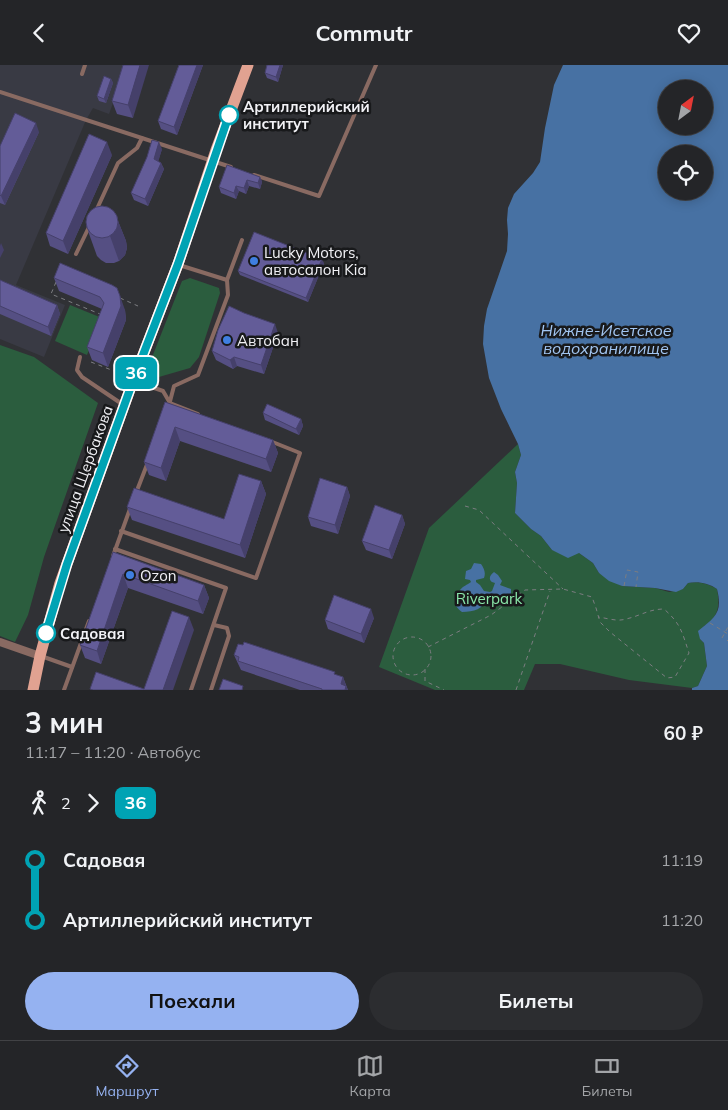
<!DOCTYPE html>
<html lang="ru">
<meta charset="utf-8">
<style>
body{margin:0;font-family:Mulish,sans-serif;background:#2c2d30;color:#f1f3f6;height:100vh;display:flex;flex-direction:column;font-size:19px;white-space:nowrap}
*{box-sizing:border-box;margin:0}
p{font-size:16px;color:#a3a5a8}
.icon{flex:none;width:28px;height:28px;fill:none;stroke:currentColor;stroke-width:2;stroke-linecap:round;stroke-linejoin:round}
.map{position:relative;height:625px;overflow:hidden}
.drawer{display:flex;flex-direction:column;background:#242528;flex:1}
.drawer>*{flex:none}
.badge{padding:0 10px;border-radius:8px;font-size:18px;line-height:32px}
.needle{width:32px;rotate:32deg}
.controls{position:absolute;left:658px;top:15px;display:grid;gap:10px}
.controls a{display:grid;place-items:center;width:55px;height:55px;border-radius:50%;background:#242528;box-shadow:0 2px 12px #0003,0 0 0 1px #414245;font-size:25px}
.map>.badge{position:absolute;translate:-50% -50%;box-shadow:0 0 0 2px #fff}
.legs{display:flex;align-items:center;gap:8px;height:55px;padding:0 25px;font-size:16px}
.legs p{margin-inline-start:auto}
.headline{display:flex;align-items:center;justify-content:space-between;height:85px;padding:0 25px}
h1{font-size:28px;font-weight:700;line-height:38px}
.button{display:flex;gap:10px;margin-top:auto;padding:10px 25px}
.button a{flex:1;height:58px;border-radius:30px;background:#95b2f1;color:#111;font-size:20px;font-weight:700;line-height:58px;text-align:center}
.button a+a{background:#2c2d30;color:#f1f3f6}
ul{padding:0 25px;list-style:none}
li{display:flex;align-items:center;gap:18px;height:60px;font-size:19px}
li i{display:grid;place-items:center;width:8px;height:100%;margin:0 6px;background:currentColor}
li i::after{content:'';width:12px;height:12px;margin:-6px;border:4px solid;border-radius:50%;background:#242528}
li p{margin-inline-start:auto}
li:first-child i{background:linear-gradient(#0000 50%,currentColor 0)}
li:last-child i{background:linear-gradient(currentColor 50%,#0000 0)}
header{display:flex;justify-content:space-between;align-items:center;height:65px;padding:0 25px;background:#242528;font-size:22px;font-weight:700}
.tabs{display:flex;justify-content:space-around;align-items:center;height:70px;border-top:1px solid #414245;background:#242528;font-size:14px;color:#a3a5a8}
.tabs a{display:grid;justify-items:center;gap:2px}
.tabs .selected{color:#95b2f1}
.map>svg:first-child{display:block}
.built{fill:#393a44}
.green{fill:#2b5d3e}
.water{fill:#4771a3;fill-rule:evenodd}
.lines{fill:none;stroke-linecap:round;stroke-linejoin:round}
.path{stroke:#7c7d81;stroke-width:1;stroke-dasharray:4 4;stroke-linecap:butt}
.lane{stroke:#896a62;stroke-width:4}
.street{stroke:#896a62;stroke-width:8}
.primary{stroke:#e1a291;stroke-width:11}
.wall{fill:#554f83}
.shaded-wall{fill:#45406a}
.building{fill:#635c98;stroke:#45406a}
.line-1-casing{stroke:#fff;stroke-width:11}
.line-1{stroke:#00a3b4;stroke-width:8}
.stop-1-dot{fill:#fff;stroke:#00a3b4;stroke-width:2.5}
.shop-dot{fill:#3f7fe0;stroke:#18191b;stroke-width:2}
.labels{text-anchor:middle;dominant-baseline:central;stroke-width:5;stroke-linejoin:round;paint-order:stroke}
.stop-label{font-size:15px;font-weight:bold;fill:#f2f2f6;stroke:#18191b;text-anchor:start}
.poi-label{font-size:15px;fill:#f2f2f6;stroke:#18191b;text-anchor:start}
.street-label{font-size:15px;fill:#f2f2f6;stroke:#18191b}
.park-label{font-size:15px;fill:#8ae6a9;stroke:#18191b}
.water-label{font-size:16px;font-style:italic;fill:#a2c6f2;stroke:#18191b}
</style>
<header><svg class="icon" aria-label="back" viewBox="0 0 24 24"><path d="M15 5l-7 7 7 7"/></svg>Commutr<svg class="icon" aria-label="heart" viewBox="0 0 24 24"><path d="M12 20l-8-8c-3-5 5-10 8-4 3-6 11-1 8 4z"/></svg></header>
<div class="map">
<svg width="728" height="625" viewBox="0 0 728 625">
<rect width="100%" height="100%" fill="#303135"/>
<!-- built -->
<path class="built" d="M0,0H127L109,49L93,43L86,55L16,220L65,240L44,292L0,274Z"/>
<!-- green -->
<g class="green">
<path d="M190,213L219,223L220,228L199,292L190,303L152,314L148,310L149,300L182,216Z"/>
<path d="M70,240L102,253L87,290L55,276Z"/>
<path d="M0,280L34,292L98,338L44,492L28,550L15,577L0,571Z"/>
<path d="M518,379L521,390L515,407L517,418L515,448L531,464L541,471L552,485L579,488L593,498L599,508L622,521L655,523L669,527L683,524L688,518C697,516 709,519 717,524C720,540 719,552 704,561L700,574L704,578L707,601L698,621L692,623L629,615L560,599H535L524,625H435L379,602L429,463Z"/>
</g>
<!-- water -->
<g class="water">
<path d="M563,0H728V625H692V623L698,621L707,601L704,578L700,574L698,566C715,552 723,548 717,524C709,518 697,516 688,518L683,524L676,527L655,523L622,521L609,516L599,508L593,498L579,488L568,493L552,485L541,471L531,464L515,448L517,418L515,407L521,390L518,379L501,344L489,313L483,279L484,261L487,244L507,186L508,169L507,155L508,143L514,129L533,108L540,97L545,63L554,20ZM666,24H704V61H666ZM666,89H704V126H666Z"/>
<path d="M474,498L481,499C484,503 486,508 484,513L476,515V517L480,520L484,526L490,527L492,526L495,518L492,517C488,514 490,510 494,507L498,510L502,516L500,520L511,524V530C500,538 499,533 488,533C483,544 474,547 462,547C451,539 456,535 462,528L460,525C463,521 467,520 471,517L470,515L465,514L466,506L471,504Z"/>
</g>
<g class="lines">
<!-- path -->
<g class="path">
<path d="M56,217L51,229L100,249"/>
<path d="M120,233L138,241"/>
<path d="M91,297L114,306"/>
<path d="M465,441L479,445L563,524"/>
<path d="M624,521L627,505L638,507L636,522"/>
<path d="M710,558L728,569"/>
<circle cx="412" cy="591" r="19"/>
<path d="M722,573L728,562"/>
<path d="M727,576L728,575"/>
<path d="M428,582L491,550L525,525L563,524L592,532L596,543L600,557L610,567L667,613L675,612L689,588C682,567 681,559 664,544C649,544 640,551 626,554C617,557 607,553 598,552"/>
<path d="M425,604V616L444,625"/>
<path d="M516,625L550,526"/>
</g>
<!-- lane -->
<g class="lane">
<path d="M82,9L85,0"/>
<path d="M0,27L231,102"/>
<path d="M254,110L319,131L376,0"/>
<path d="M96,146L118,98L137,83L142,73"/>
<path d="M76,189L89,162"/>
<path d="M179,200L227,215"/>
<path d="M80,292L77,305L82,312L122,339"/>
<path d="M134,316L163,326L170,338L198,349"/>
<path d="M168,344L174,321L198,310L228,230L227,215L242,175"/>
<path d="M136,428L148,397"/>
<path d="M121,466L256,513L300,388L270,376"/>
<path d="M115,484L226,523L191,625"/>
<path d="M113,491L131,441"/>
<path d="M41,591L72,602"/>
<path d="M64,625L89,556"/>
<path d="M211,625L229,571L227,563L214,560"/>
</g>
<!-- street -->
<path class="street" d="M0,577L40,591"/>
<!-- primary -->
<path class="primary" d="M33,625L40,591L60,518L133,316L178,199L216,85L248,0"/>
</g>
<!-- wall -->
<g class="wall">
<path d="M123,0L133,53L117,49L112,36Z"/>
<path d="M179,0H203L177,70L161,64L158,56Z"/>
<path d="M267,0H283L278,17L267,13L265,8Z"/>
<path d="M111,14L113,18L106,38L99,36L97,31Z"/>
<path d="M39,67L5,140L0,138V81Z"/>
<path d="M162,84L158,96L161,98L164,104L148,141L134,135L131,128Z"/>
<path d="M112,90L68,189L50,181L46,168Z"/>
<path d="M260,112L262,117L260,124L249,121L246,129L239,126L236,134L221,128L219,122Z"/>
<path d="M116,151L126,176L127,183L125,190L119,196L114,198H106L101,195L97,191L88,166Z"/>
<path d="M60,198L125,245L126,255L108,302L92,295L87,282L102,244L59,226L54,213Z"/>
<path d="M324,198L308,237L240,210L238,206Z"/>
<path d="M0,215L57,240L60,249L51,271L0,249Z"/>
<path d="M278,268L264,309L237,301L233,304L216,295L212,286Z"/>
<path d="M165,337L273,375L278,388L271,407L180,376L166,416L149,410L144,397Z"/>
<path d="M263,348L301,354L303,361L299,370L265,355Z"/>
<path d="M261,416L266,429L245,493L132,455L127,442L224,454Z"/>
<path d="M347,422L350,431L338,469L311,461L308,452Z"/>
<path d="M402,450L405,459L392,494L366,485L362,476Z"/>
<path d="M113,487L204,520L209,533L203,549L128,523L101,599L85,593L80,580Z"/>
<path d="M374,553L364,578L328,564L325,555Z"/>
<path d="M234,590L336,610L343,612L348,625H300L241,605Z"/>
</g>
<!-- shaded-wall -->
<g class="shaded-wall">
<path d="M140,0H149L133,53L128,40Z"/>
<path d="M197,0H203L177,70L174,62Z"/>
<path d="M280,0H283L278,17L276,12Z"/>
<path d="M111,14L113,18L106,38L104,34Z"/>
<path d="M36,58L39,67L5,140L1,131Z"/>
<path d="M107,77L112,90L68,189L63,176Z"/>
<path d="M159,77L162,84L157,101L154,94Z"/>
<path d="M161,98L164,104L148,141L145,134Z"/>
<path d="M260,112L262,117L260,124L258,118Z"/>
<path d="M247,115L249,121L246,129L244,123Z"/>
<path d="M236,121L239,126L236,134L234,128Z"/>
<path d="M116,151L126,176L127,183L125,190L119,196L110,171Z"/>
<path d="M1,178L4,185L0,193V181Z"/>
<path d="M322,194L324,198L308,237L306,233Z"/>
<path d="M120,231L125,245L126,255L108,302L103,288Z"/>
<path d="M57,240L60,249L51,271L48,262Z"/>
<path d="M275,259L278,268L264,309L261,300Z"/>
<path d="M234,292L237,301L233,304L230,295Z"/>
<path d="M301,354L303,361L299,370L296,364Z"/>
<path d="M175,362L180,376L166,416L161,403Z"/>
<path d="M273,375L278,388L271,407L266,394Z"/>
<path d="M261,416L266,429L245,493L240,480Z"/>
<path d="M347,422L350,431L338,469L335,460Z"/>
<path d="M402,450L405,459L392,494L389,485Z"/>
<path d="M123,509L128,523L101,599L97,586Z"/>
<path d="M204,520L209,533L203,549L198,536Z"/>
<path d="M371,544L374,553L364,578L361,569Z"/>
<path d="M189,552L194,565L173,625H163Z"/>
<path d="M343,612L346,621L348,625H343L341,619Z"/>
</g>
<!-- building -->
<g class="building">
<path d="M123,0H140L128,40L112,36Z"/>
<path d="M179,0H197L174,62L158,56Z"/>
<path d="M267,0H280L276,12L265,8Z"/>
<path d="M104,11L111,14L104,34L97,31Z"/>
<path d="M15,48L36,58L1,131L0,130V81Z"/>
<path d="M89,69L107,77L63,176L46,168Z"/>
<path d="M152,75L159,77L154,94L161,98L145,134L131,128L147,92Z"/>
<path d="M227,100L260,112L258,118L247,115L244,123L236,121L234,128L219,122Z"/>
<circle cx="102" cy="157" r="16"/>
<path d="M254,167L322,194L306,233L238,206Z"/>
<path d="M60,198L112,220L117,223L120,231L121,241L103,288L87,282L104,238L100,232L54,213Z"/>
<path d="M0,215L57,240L48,262L0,241Z"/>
<path d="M229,241L244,248L275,259L261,300L234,292L230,295L212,286L218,265Z"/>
<path d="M165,337L273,375L266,394L175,362L161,403L144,397Z"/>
<path d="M267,339L301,354L296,364L263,348Z"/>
<path d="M239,409L261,416L240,480L127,442L134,423L224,454Z"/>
<path d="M320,413L347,422L335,460L308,452Z"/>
<path d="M375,440L402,450L389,485L362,476Z"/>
<path d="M113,487L204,520L198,536L123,509L97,586L80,580Z"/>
<path d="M334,530L371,544L361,569L325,555Z"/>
<path d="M172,546L189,552L163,625H93L90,624L96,607L144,624Z"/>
<path d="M244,577L335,607L334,609L343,612L341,619L346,621L345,625H322V624L238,596L239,592L234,590L238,579L243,580Z"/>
<path d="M223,614L243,621L242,625H219Z"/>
</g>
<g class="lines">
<!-- line-1 casing -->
<g class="line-1-casing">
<path id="line-1" d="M46,568L67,499L133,316L178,199L229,50"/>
</g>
<!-- line-1 -->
<use href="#line-1" class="line-1"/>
</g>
<!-- markers -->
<g class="stop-1-dot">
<circle cx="229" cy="50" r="9"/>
<circle cx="46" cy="568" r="9"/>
</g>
<g class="shop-dot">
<circle cx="254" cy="196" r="5"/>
<circle cx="227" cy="275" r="5"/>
<circle cx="130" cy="510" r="5"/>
</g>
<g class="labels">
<!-- stop labels -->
<g class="stop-label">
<text x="243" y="41">Артиллерийский<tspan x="243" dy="17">институт</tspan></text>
<text x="60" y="568">Садовая</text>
</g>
<!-- poi labels -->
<g class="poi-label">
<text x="264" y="187">Lucky Motors,<tspan x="264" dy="17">автосалон Kia</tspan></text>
<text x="237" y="275">Автобан</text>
<text x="140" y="510">Ozon</text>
</g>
<!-- street labels -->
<g class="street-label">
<text transform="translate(85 404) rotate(-70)">улица Щербакова</text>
</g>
<!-- park labels -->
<g class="park-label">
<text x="489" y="533">Riverpark</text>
</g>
<!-- water labels -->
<g class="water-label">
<text x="606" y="265">Нижне-Исетское<tspan x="606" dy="18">водохранилище</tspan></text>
</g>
</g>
</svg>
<div class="controls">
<a><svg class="needle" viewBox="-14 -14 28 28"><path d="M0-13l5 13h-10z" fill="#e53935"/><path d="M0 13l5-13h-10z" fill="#a3a5a8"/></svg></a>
<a><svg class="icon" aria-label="locate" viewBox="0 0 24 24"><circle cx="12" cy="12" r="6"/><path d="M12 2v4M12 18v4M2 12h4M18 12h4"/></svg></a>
</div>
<b class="badge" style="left:136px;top:308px;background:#00a3b4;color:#fff">36</b>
</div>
<section class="drawer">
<div class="headline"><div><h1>3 мин</h1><p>11:17 – 11:20 · Автобус</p></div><b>60 ₽</b></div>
<div class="legs"><svg class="icon" aria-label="walk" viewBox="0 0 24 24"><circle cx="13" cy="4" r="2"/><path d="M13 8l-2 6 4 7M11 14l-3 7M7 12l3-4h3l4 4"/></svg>2<svg class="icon" aria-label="forward" viewBox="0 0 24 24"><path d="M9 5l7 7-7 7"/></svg><b class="badge" style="background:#00a3b4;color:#fff">36</b></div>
<ul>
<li><i style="color:#00a3b4"></i><b>Садовая</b><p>11:19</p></li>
<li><i style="color:#00a3b4"></i><b>Артиллерийский институт</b><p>11:20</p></li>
</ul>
<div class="button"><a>Поехали</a><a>Билеты</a></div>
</section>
<nav class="tabs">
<a class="selected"><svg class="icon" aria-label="directions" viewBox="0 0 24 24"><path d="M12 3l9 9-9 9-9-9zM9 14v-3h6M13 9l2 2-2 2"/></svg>Маршрут</a>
<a><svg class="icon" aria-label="map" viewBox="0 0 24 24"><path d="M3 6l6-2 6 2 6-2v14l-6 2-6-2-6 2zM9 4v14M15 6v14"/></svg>Карта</a>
<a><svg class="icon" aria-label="tickets" viewBox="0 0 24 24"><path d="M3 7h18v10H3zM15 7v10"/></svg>Билеты</a>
</nav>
